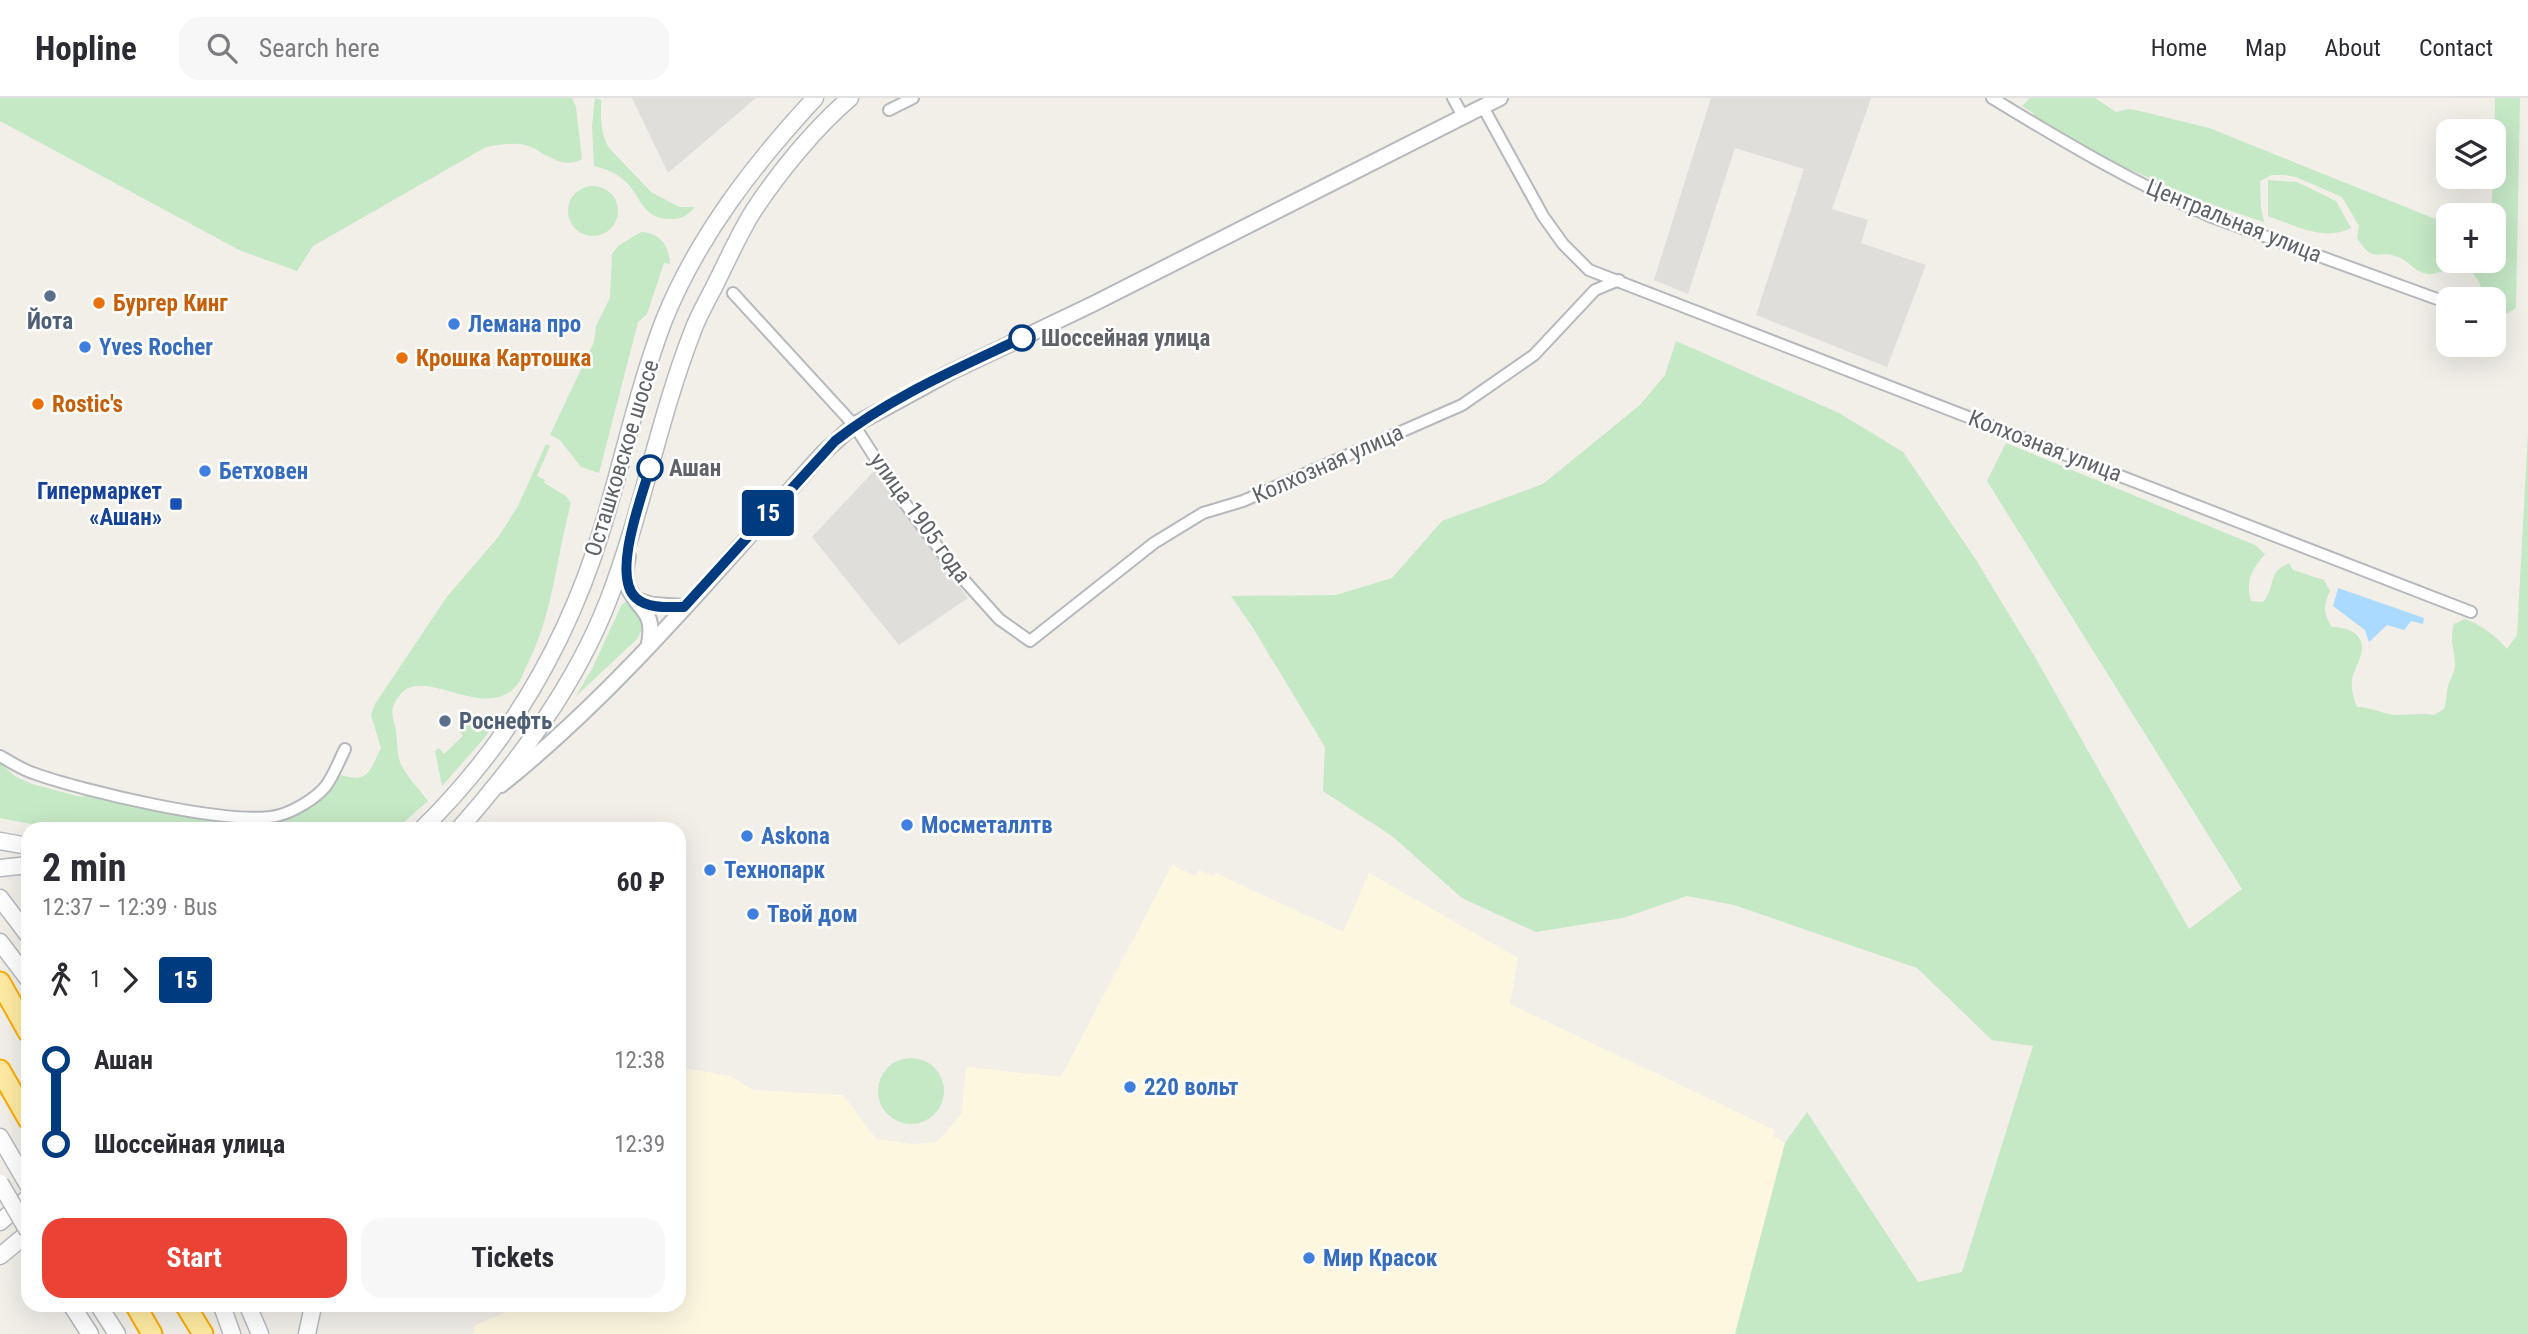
<!DOCTYPE html>
<meta charset="utf-8">
<style>
body{margin:0;font-family:"Roboto Condensed",sans-serif;background:#f7f7f7;color:#2b2b33;height:100vh;display:flex;flex-direction:column;font-size:26px;white-space:nowrap}
*{box-sizing:border-box;margin:0}
p{font-size:23px;color:#7c7c81}
.icon{flex:none;width:38px;height:38px;fill:none;stroke:currentColor;stroke-width:2;stroke-linecap:round;stroke-linejoin:round}
.map{position:relative;flex:1;overflow:hidden}
.side{position:absolute;left:21px;top:724px;width:665px;height:490px;display:flex;flex-direction:column;background:#fff;border-radius:21px;box-shadow:0 7px 28px #0002}
.side>*{flex:none}
.badge{padding:0 14px;border-radius:5px;font-size:24px;line-height:46px}
.tools{position:absolute;left:2436px;top:21px;display:grid;gap:14px}
.tools a{display:grid;place-items:center;width:70px;height:70px;border-radius:14px;background:#fff;box-shadow:0 7px 28px #0002;font-size:35px}
.map>.badge{position:absolute;translate:-50% -50%;box-shadow:0 0 0 4px #fff}
.legs{display:flex;align-items:center;gap:10px;height:77px;padding:0 21px;font-size:23px}
.legs p{margin-inline-start:auto}
.headline{display:flex;align-items:center;justify-content:space-between;height:119px;padding:0 21px}
h1{font-size:38px;font-weight:700;line-height:52px}
.button{display:flex;gap:14px;margin-top:auto;padding:14px 21px}
.button a{flex:1;height:80px;border-radius:21px;background:#ea4335;color:#fff;font-size:28px;font-weight:700;line-height:80px;text-align:center}
.button a+a{background:#f7f7f7;color:#2b2b33}
ul{padding:0 21px;list-style:none}
li{display:flex;align-items:center;gap:24px;height:84px;font-size:26px}
li i{display:grid;place-items:center;width:10px;height:100%;margin:0 9px;background:currentColor}
li i::after{content:'';width:18px;height:18px;margin:-9px;border:5px solid;border-radius:50%;background:#fff}
li p{margin-inline-start:auto}
li:first-child i{background:linear-gradient(#0000 50%,currentColor 0)}
li:last-child i{background:linear-gradient(currentColor 50%,#0000 0)}
header{display:flex;align-items:center;gap:42px;box-sizing:border-box;height:98px;padding:0 35px;background:#fff;border-bottom:2px solid #e1e1e2}
header strong{font-size:33px}
nav{display:flex;gap:38px;margin-inline-start:auto;font-size:24px}
.search{width:490px;height:63px;background:#f7f7f7;display:flex;align-items:center;gap:18px;box-sizing:border-box;padding:0 24px;border-radius:21px;color:#7c7c81;font-size:26px}
.map>svg:first-child{display:block}
.commercial{fill:#fef7e0}
.industrial{fill:#e0deda}
.green{fill:#c5e8c5}
.water{fill:#aadaff}
.lines{fill:none;stroke-linecap:round;stroke-linejoin:round}
.minor-casing{stroke:#b5b8bc;stroke-width:14}
.tertiary-casing{stroke:#b5b8bc;stroke-width:18}
.secondary-casing{stroke:#b6babf;stroke-width:19}
.trunk-casing{stroke:#f9ab00;stroke-width:23}
.minor{stroke:#fff;stroke-width:10}
.tertiary{stroke:#fff;stroke-width:14}
.secondary{stroke:#fff;stroke-width:16}
.trunk{stroke:#feeaa1;stroke-width:19}
.secondary-bridge-casing{stroke:#b6babf;stroke-width:19;stroke-linecap:butt}
.secondary-bridge{stroke:#fff;stroke-width:16}
.line-1-casing{stroke:#fff;stroke-width:16}
.line-1{stroke:#003b80;stroke-width:10}
.service-dot{fill:#5c6f8a;stroke:#fff;stroke-width:2.5}
.food-dot{fill:#e8710a;stroke:#fff;stroke-width:2.5}
.shop-dot{fill:#3f7fe0;stroke:#fff;stroke-width:2.5}
.stop-1-dot{fill:#fff;stroke:#003b80;stroke-width:3.5}
.transit-dot{fill:#1a4fb4;stroke:#fff;stroke-width:2.5}
.labels{text-anchor:middle;dominant-baseline:central;stroke-width:5;stroke-linejoin:round;paint-order:stroke}
.street-label{font-size:23px;fill:#5f6368;stroke:#fff}
.food-label{font-size:23px;font-weight:bold;fill:#c56008;stroke:#fff;text-anchor:start}
.service-label{font-size:23px;font-weight:bold;fill:#4e5e75;stroke:#fff}
.shop-label{font-size:23px;font-weight:bold;fill:#366cbe;stroke:#fff;text-anchor:start}
.stop-label{font-size:23px;font-weight:bold;fill:#5f6368;stroke:#fff;text-anchor:start}
.transit-label{font-size:23px;font-weight:bold;fill:#164399;stroke:#fff;text-anchor:end}
</style>
<header>
<strong>Hopline</strong>
<div class="search"><svg class="icon" aria-label="search" viewBox="0 0 24 24"><circle cx="10" cy="10" r="6"/><path d="M15 15l6 6"/></svg>Search here</div>
<nav><a>Home</a><a>Map</a><a>About</a><a>Contact</a></nav>
</header>
<div class="map">
<svg width="2528" height="1236" viewBox="0 0 2528 1236">
<rect width="100%" height="100%" fill="#f1efe8"/>
<!-- commercial -->
<path class="commercial" d="M1172,767L1196,778L1199,772L1214,778L1215,775L1343,834L1369,775L1518,860L1510,906L1775,1032L1773,1038L1785,1045L1735,1236H473L475,1227L521,1208H679V969L730,978L753,992L843,997L876,1041L912,1046L937,1044L962,1015L966,969L1061,979Z"/>
<!-- industrial -->
<g class="industrial">
<path d="M632,0H756L668,75Z"/>
<path d="M1711,0H1871L1832,111L1868,122L1861,145L1926,167L1887,269L1756,217L1804,71L1735,50L1688,196L1654,182Z"/>
<path d="M875,372L968,500L899,547L812,439Z"/>
</g>
<!-- green -->
<g class="green">
<path d="M0,0H572L576,9L582,61C560,73 545,53 525,47C512,44 498,47 486,49L313,148L297,173L239,152L0,23Z"/>
<path d="M595,0L601,2C601,18 600,36 609,50L651,94L679,109H695C688,117 682,121 672,121C641,122 642,98 624,82C614,74 606,71 594,68L592,28Z"/>
<path d="M2030,0H2095L2116,14L2128,11L2140,13L2209,30L2448,126V163H2494V117H2490L2494,79L2495,0H2520L2516,210L2506,216L2494,207V201H2485C2480,182 2472,165 2449,171C2442,173 2434,177 2427,176C2415,174 2409,163 2398,159C2377,150 2375,168 2357,140L2359,128L2342,99L2296,79L2284,77H2272L2260,83L2261,110L2264,124L2207,105L2117,66L2040,25L2033,15L2022,8Z"/>
<path d="M2268,82L2297,84L2336,103L2351,130C2324,144 2294,127 2268,118Z"/>
<circle cx="593" cy="113" r="25"/>
<path d="M641,134C661,135 669,148 670,166L664,165L647,216L638,224L599,375L581,369L560,342L550,337L594,244L596,228L610,200L612,156L618,148Z"/>
<path d="M1676,243L1839,315L1903,354L1976,462L2036,561L2189,831L2242,791L1987,383L2006,345L2255,447L2265,456C2252,471 2245,483 2251,503L2263,504C2277,487 2266,475 2289,465L2293,472L2324,482L2330,493C2323,508 2323,515 2332,529C2350,529 2368,538 2360,559C2358,567 2354,572 2352,581C2351,591 2353,599 2357,609C2371,609 2385,617 2398,617C2411,617 2421,615 2434,617L2444,611C2447,603 2446,596 2448,588C2450,580 2455,575 2455,566C2455,551 2449,544 2454,526L2465,521C2482,527 2495,537 2507,551L2517,537L2528,335V1236H1735L1785,1045L1807,1014L1918,1184L1962,1174L2033,948L1992,942L1917,870L1734,807L1687,798L1623,820L1536,834L1462,800L1392,738L1323,693L1325,649L1253,530L1231,498L1336,497L1392,480L1442,423L1543,386L1640,307L1665,277Z"/>
<path d="M546,346L550,348L537,378L545,382L544,385L566,398L571,405C556,460 553,518 526,569C523,575 521,583 516,588C484,625 422,565 399,598C391,609 391,615 395,628C398,639 396,654 400,664C406,678 419,691 428,703L396,731L62,732L0,720V665L16,679L32,686L81,699L93,694L268,724L329,691L341,677C369,686 370,672 381,650L371,617L375,606L446,500L499,438L518,408Z"/>
<path d="M626,504C645,511 648,526 636,542L576,598L592,571L622,506Z"/>
<path d="M481,623L494,625L486,638L442,688L435,653L439,650L444,656L463,638L458,632L468,624Z"/>
<circle cx="911" cy="993" r="33"/>
</g>
<!-- water -->
<path class="water" d="M2338,490L2424,520L2423,526L2411,523L2404,532L2387,527L2369,544L2365,532L2333,508Z"/>
<g class="lines">
<!-- minor casing -->
<g class="minor-casing">
<g id="minor">
<path d="M1453,0L1463,18"/>
<path d="M1992,0C2064,44 2135,86 2212,119L2448,205"/>
<path d="M1483,9L1543,118L1563,146L1589,172L2471,514"/>
<path d="M889,12L913,0"/>
<path d="M733,195L854,327L901,400L955,472L999,521L1030,543L1154,445L1203,415L1243,403L1462,307L1534,257L1595,192L1619,182"/>
<path d="M0,658C11,664 21,671 33,675C79,692 236,730 280,717C294,713 315,701 325,689C333,679 339,663 345,651"/>
</g>
</g>
<!-- tertiary casing -->
<g class="tertiary-casing">
<g id="tertiary">
<path d="M628,458C626,468 624,482 629,491C641,515 655,513 649,546"/>
<path d="M637,502L652,507L684,509"/>
<path d="M501,687C621,591 720,469 823,355L854,327L951,274L1093,206L1500,0"/>
</g>
</g>
<!-- secondary casing -->
<g class="secondary-casing">
<g id="secondary">
<path d="M421,732C508,647 567,546 602,431C623,362 638,290 664,222C698,138 754,66 815,0"/>
<path d="M458,732C518,664 575,588 608,503C642,415 658,323 692,235C698,217 709,200 717,183C729,159 740,134 754,112C779,74 815,30 850,0"/>
<path d="M0,743L28,748"/>
<path d="M0,770L28,767"/>
<path d="M0,800L28,837"/>
<path d="M0,844L28,881"/>
<path d="M0,1039L28,1087"/>
<path d="M0,1124L28,1100"/>
<path d="M0,1158L28,1135"/>
<path d="M72,1208L90,1236"/>
<path d="M99,1208L117,1236"/>
<path d="M222,1208L232,1236"/>
<path d="M248,1208L260,1236"/>
<path d="M307,1236L313,1208"/>
</g>
</g>
<!-- trunk casing -->
<g class="trunk-casing">
<g id="trunk">
<path d="M0,884L28,934"/>
<path d="M0,972L28,1021"/>
<path d="M136,1208L152,1236"/>
<path d="M186,1208L203,1236"/>
</g>
</g>
<!-- minor -->
<use href="#minor" class="minor"/>
<!-- tertiary -->
<use href="#tertiary" class="tertiary"/>
<!-- secondary -->
<use href="#secondary" class="secondary"/>
<!-- trunk -->
<use href="#trunk" class="trunk"/>
<!-- secondary-bridge casing -->
<g class="secondary-bridge-casing">
<path id="secondary-bridge" d="M0,1085L28,1133"/>
</g>
<!-- secondary-bridge -->
<use href="#secondary-bridge" class="secondary-bridge"/>
</g>
<g class="lines">
<!-- line-1 casing -->
<g class="line-1-casing">
<path id="line-1" d="M650,370C642,398 611,478 636,500C648,511 669,509 684,509L835,343C890,299 959,270 1022,240"/>
</g>
<!-- line-1 -->
<use href="#line-1" class="line-1"/>
</g>
<!-- markers -->
<g class="service-dot">
<circle cx="50" cy="198" r="7"/>
<circle cx="445" cy="623" r="7"/>
</g>
<g class="food-dot">
<circle cx="99" cy="205" r="7"/>
<circle cx="402" cy="260" r="7"/>
<circle cx="38" cy="306" r="7"/>
</g>
<g class="shop-dot">
<circle cx="454" cy="226" r="7"/>
<circle cx="85" cy="249" r="7"/>
<circle cx="205" cy="373" r="7"/>
<circle cx="907" cy="727" r="7"/>
<circle cx="747" cy="738" r="7"/>
<circle cx="710" cy="772" r="7"/>
<circle cx="753" cy="816" r="7"/>
<circle cx="1130" cy="989" r="7"/>
<circle cx="1309" cy="1160" r="7"/>
</g>
<g class="stop-1-dot">
<circle cx="1022" cy="240" r="12"/>
<circle cx="650" cy="370" r="12"/>
</g>
<rect class="transit-dot" x="169" y="399" width="14" height="14" rx="3.5"/>
<g class="labels">
<!-- street labels -->
<g class="street-label">
<text transform="translate(2234 123) rotate(22)">Центральная улица</text>
<text transform="translate(2045 348) rotate(21)">Колхозная улица</text>
<text transform="translate(622 360) rotate(-73)">Осташковское шоссе</text>
<text transform="translate(1328 366) rotate(-24)">Колхозная улица</text>
<text transform="translate(920 420) rotate(54)">улица 1905 года</text>
</g>
<!-- food labels -->
<g class="food-label">
<text x="113" y="205">Бургер Кинг</text>
<text x="416" y="260">Крошка Картошка</text>
<text x="52" y="306">Rostic's</text>
</g>
<!-- service labels -->
<g class="service-label">
<text x="50" y="223">Йота</text>
<text x="459" y="623" text-anchor="start">Роснефть</text>
</g>
<!-- shop labels -->
<g class="shop-label">
<text x="468" y="226">Лемана про</text>
<text x="99" y="249">Yves Rocher</text>
<text x="219" y="373">Бетховен</text>
<text x="921" y="727">Мосметаллтв</text>
<text x="761" y="738">Askona</text>
<text x="724" y="772">Технопарк</text>
<text x="767" y="816">Твой дом</text>
<text x="1144" y="989">220 вольт</text>
<text x="1323" y="1160">Мир Красок</text>
</g>
<!-- stop labels -->
<g class="stop-label">
<text x="1041" y="240">Шоссейная улица</text>
<text x="669" y="370">Ашан</text>
</g>
<!-- transit labels -->
<g class="transit-label">
<text x="162" y="393">Гипермаркет<tspan x="162" dy="26">«Ашан»</tspan></text>
</g>
</g>
</svg>
<div class="tools">
<a><svg class="icon" aria-label="layers" viewBox="0 0 24 24"><path d="M12 4l9 5-9 5-9-5zM3 14l9 5 9-5"/></svg></a>
<a>+</a>
<a>−</a>
</div>
<b class="badge" style="left:768px;top:415px;background:#003b80;color:#fff">15</b>
<section class="side">
<div class="headline"><div><h1>2 min</h1><p>12:37 – 12:39 · Bus</p></div><b>60 ₽</b></div>
<div class="legs"><svg class="icon" aria-label="walk" viewBox="0 0 24 24"><circle cx="13" cy="4" r="2"/><path d="M13 8l-2 6 4 7M11 14l-3 7M7 12l3-4h3l4 4"/></svg>1<svg class="icon" aria-label="forward" viewBox="0 0 24 24"><path d="M9 5l7 7-7 7"/></svg><b class="badge" style="background:#003b80;color:#fff">15</b></div>
<ul>
<li><i style="color:#003b80"></i><b>Ашан</b><p>12:38</p></li>
<li><i style="color:#003b80"></i><b>Шоссейная улица</b><p>12:39</p></li>
</ul>
<div class="button"><a>Start</a><a>Tickets</a></div>
</section>
</div>
